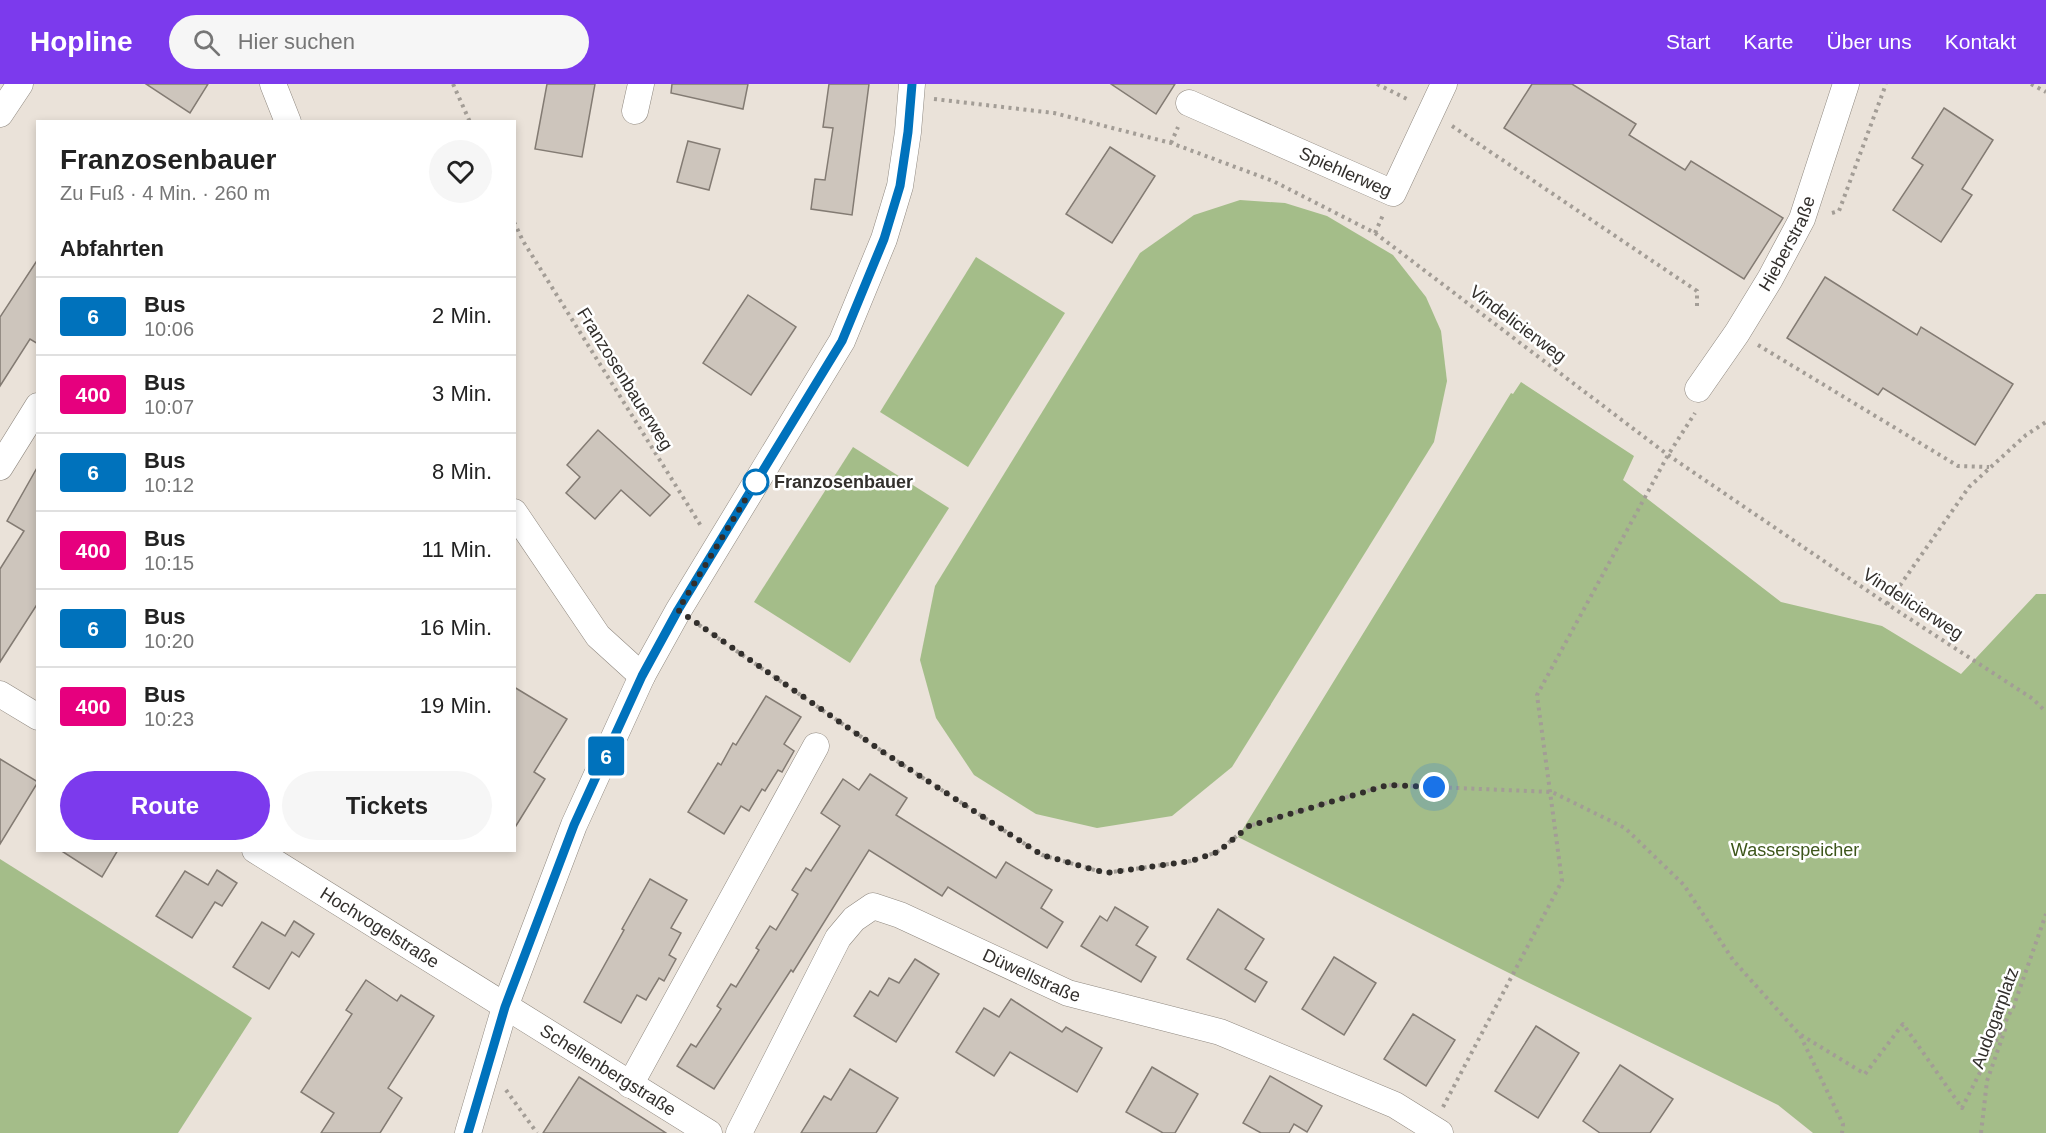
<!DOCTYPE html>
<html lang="de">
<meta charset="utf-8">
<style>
body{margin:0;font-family:Helvetica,sans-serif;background:#f6f6f6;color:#222;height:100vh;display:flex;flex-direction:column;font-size:22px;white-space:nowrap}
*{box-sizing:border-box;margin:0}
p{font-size:20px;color:#767676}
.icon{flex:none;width:33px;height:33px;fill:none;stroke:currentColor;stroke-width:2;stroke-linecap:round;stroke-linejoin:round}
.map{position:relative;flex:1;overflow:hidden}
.details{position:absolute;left:36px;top:36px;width:480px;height:732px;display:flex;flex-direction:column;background:#fff;border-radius:0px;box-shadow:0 3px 9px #0003}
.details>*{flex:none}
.badge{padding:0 12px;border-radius:4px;font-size:21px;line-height:39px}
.you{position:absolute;width:30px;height:30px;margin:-15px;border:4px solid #fff;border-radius:50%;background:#1a73e8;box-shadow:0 0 0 9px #1a73e833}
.map>.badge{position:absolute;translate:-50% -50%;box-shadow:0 0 0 3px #fff}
h2{padding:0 24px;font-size:22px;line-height:54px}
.round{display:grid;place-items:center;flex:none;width:63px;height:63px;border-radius:32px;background:#f6f6f6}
.overview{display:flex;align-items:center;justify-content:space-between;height:102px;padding:0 24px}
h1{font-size:28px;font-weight:700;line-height:45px}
.primary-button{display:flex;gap:12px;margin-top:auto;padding:12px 24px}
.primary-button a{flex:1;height:69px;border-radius:36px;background:#7c3aed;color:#fff;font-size:24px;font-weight:700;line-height:69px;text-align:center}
.primary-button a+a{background:#f6f6f6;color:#222}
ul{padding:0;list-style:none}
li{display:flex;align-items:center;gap:18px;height:78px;padding:0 24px;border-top:2px solid #e0e0e0}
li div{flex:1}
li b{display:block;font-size:22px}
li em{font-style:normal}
li .badge{min-width:66px;font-weight:700;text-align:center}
header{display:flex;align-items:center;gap:36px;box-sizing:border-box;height:84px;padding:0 30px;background:#7c3aed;color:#fff}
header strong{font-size:28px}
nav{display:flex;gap:33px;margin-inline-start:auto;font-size:21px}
.search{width:420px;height:54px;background:#f6f6f6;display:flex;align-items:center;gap:15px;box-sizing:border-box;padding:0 21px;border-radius:33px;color:#767676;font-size:22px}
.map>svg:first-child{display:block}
.green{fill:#a4bd89}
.building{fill:#cdc5bc;stroke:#837b73;stroke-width:1.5}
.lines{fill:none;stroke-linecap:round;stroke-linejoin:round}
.minor-casing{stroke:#908980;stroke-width:27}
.path{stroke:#a39d96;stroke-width:4;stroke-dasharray:3 4.5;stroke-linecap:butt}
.minor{stroke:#fff;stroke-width:26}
.line-casing{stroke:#fff;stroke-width:14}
.line{stroke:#0072bc;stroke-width:9}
.walk{stroke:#322f2c;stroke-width:6;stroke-dasharray:0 10.8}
.stop-dot{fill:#fff;stroke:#0072bc;stroke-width:3}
.labels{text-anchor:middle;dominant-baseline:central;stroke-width:5;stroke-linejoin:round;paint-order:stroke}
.street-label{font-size:18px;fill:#322f2c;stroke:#fff}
.stop-label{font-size:18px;font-weight:bold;fill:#322f2c;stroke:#fff;text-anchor:start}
.park-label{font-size:18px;fill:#3d561b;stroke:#fff}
</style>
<header>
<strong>Hopline</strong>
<div class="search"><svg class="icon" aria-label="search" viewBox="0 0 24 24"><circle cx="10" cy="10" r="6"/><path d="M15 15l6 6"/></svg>Hier suchen</div>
<nav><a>Start</a><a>Karte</a><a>Über uns</a><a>Kontakt</a></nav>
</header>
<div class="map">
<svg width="2046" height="1049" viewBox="0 0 2046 1049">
<rect width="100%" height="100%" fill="#eae2d9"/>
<!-- green -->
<g class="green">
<path d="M1240,116L1285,119L1327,132L1393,171L1426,213L1441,247L1447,297L1434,358L1232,683L1172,732L1097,744L1036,730L974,691L936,634L920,576L935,502L1140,169L1194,131Z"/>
<path d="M976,173L1065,229L968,383L880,328Z"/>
<path d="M1521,298L1634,372L1623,396L1781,518L1882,542L1961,590L2036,510H2046V1049H1813L1778,1021L1513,891L1238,753L1511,309L1513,310Z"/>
<path d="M853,363L949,424L850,579L754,518Z"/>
<path d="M0,775L252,934L178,1049H0Z"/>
</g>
<!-- building -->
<g class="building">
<path d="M146,0H208L190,29Z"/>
<path d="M547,0H595L582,73L535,65Z"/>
<path d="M672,0H748L743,25L671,9Z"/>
<path d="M829,0H869L852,131L811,125L815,95L825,96L833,44L823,43Z"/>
<path d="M1111,0H1175L1156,30Z"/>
<path d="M1532,0H1572L1636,40L1629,51L1685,86L1691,77L1783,134L1744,195L1504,44Z"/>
<path d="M1944,24L1993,56L1962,105L1972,111L1941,158L1893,126L1923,81L1912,74Z"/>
<path d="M688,57L720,65L709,106L677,98Z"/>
<path d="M1110,63L1155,92L1112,159L1066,130Z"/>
<path d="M38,175V260L30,255L0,302V233Z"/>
<path d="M1825,193L1917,251L1921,243L2013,300L1975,361L1883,304L1878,311L1787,254Z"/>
<path d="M748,211L796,243L751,311L703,279Z"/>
<path d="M598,346L670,411L650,432L621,406L595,435L566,409L580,393L567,381Z"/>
<path d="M38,382V519L0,578V485L24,447L7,437Z"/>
<path d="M514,603L567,635L534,688L545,695L514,745Z"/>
<path d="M766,612L801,633L784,660L794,667L782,688L778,686L765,707L762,705L749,727L741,722L724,750L688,728L718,679L721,681L733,659L736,661Z"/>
<path d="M0,675L38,698L0,760Z"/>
<path d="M870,690L907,714L896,731L996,794L1006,778L1052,806L1041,824L1063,838L1047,864L948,803L942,812L869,766L793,888L791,886L714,1005L677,982L691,960L696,963L721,925L717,922L731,900L736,903L759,866L756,864L770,842L776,846L798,810L792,806L806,784L811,787L840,742L821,729L843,695L859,706Z"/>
<path d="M60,766H118L102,793Z"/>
<path d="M217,786L237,799L222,822L215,818L192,854L156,832L185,787L208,801Z"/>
<path d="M650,795L687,816L671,844L681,849L669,871L676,875L664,897L659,894L646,916L637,911L621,939L584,918L624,846L622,845Z"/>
<path d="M1115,823L1148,843L1136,861L1156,873L1141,898L1081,862L1100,832L1107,837Z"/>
<path d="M1218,825L1264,855L1245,885L1267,898L1255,918L1187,875Z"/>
<path d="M294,837L314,850L299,873L292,868L269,905L233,883L262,838L285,852Z"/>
<path d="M1334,873L1376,899L1344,951L1302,925Z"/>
<path d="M915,875L939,890L896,958L854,932L870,907L878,912L889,894L899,899Z"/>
<path d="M366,896L397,917L401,911L434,932L388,1004L402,1014L380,1049H321L334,1029L301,1008L352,930L346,926Z"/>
<path d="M1011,915L1062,948L1066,943L1102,964L1077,1008L1010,968L994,992L956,968L984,924L999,933Z"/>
<path d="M1413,930L1455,956L1426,1002L1384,975Z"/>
<path d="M1536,942L1579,969L1538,1034L1495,1007Z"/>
<path d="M1620,981L1673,1015L1650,1049H1600L1583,1037Z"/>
<path d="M1152,983L1198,1010L1175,1049H1163L1126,1028Z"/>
<path d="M850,985L898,1014L876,1049H801L824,1012L831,1016Z"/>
<path d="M1270,992L1322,1022L1307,1048L1294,1040L1289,1049H1261L1243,1039Z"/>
<path d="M579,993L666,1049H543Z"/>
</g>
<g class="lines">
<!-- minor casing -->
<g class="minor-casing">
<g id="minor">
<path d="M273,0L288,38"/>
<path id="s1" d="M1189,19L1393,109L1444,0"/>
<path d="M635,27L641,0"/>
<path d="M0,30L20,0"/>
<path id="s2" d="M1698,305L1737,249L1770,195L1802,135L1846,0"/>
<path d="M0,383L38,322"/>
<path d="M514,428L598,552L642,592"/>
<path d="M0,610L38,633"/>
<path id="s3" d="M255,766L709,1049"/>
<path d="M630,1001L816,662"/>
<path d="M468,1049L505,923L574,741L642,592L678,527L842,257L884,155L900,102L908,48L912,0"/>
<path id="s4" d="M739,1049L838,854L854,835L873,822L900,831L1068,909L1220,948L1395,1021L1440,1049"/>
</g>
</g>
<!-- path -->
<g class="path">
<path d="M453,0L470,38"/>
<path d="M1377,0L1409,16"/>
<path d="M2031,0L2046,8"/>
<path d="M934,15L1054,29L1171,59L1273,97L1375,149L1668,371L1887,520L2033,615L2046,628"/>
<path d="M1452,42L1697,207V222"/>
<path d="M1171,59L1178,43"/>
<path d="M1832,129L1839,127L1886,0"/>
<path d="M514,138L523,157L701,442"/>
<path d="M1375,149L1383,131"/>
<path d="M1758,261L1958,382L1989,383"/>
<path d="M1887,520L1969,403L2026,351L2046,338"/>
<path d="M699,541L886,670L1042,771L1105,789L1191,777L1217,768L1249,742L1387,701L1552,708L1625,744L1684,801L1733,876L1800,951L1843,1040L1842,1049"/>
<path d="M2013,924L2046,830"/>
<path d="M1801,951L1865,990L1903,940L1962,1024L2013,923"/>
<path d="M506,1006L537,1049"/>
<path d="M1443,1023L1562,797L1537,611L1668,371L1695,329"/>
<path d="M1981,1049L1987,997L2007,940"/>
</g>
<!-- minor -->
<use href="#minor" class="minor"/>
</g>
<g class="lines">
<!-- line casing -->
<g class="line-casing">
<path id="line" d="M468,1049L505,923L574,741L642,592L678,526L842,257L884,155L900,102L908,48L912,0"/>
</g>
<!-- line -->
<use href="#line" class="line"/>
<!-- walk -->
<path class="walk" d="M756,398L678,526L886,670L1042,771L1106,789L1191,777L1218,768L1249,742L1388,701L1434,703"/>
</g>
<!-- markers -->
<circle class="stop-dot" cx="756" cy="398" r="12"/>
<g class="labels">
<!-- street labels -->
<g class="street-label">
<text stroke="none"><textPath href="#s1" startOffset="171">Spiehlerweg</textPath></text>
<text stroke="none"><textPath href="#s2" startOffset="171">Hieberstraße</textPath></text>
<text transform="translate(1518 240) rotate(37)">Vindelicierweg</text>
<text transform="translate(625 295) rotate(58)">Franzosenbauerweg</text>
<text transform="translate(1913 520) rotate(33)">Vindelicierweg</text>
<text stroke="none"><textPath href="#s3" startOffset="147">Hochvogelstraße</textPath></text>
<text stroke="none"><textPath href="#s4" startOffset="440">Düwellstraße</textPath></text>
<text transform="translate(1995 934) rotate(-70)">Audogarplatz</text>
<text stroke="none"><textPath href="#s3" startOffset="416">Schellenbergstraße</textPath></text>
</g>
<!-- stop labels -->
<g class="stop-label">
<text x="774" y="398">Franzosenbauer</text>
</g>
<!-- park labels -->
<g class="park-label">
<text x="1795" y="766">Wasserspeicher</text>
</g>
</g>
</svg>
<div class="you" style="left:1434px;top:703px"></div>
<b class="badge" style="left:606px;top:672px;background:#0072bc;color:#fff">6</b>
<section class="details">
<div class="overview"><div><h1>Franzosenbauer</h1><p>Zu Fuß · 4 Min. · 260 m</p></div><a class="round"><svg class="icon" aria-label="heart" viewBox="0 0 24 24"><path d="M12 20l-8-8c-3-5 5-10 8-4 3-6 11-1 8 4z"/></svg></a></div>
<h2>Abfahrten</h2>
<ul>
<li><span class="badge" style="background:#0072bc;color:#fff">6</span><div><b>Bus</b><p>10:06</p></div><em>2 Min.</em></li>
<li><span class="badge" style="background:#e6007e;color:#fff">400</span><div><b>Bus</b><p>10:07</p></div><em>3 Min.</em></li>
<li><span class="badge" style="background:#0072bc;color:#fff">6</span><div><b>Bus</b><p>10:12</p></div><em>8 Min.</em></li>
<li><span class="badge" style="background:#e6007e;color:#fff">400</span><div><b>Bus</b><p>10:15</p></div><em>11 Min.</em></li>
<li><span class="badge" style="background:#0072bc;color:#fff">6</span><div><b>Bus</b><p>10:20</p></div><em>16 Min.</em></li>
<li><span class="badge" style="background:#e6007e;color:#fff">400</span><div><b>Bus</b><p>10:23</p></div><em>19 Min.</em></li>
</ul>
<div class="primary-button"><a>Route</a><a>Tickets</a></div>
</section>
</div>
